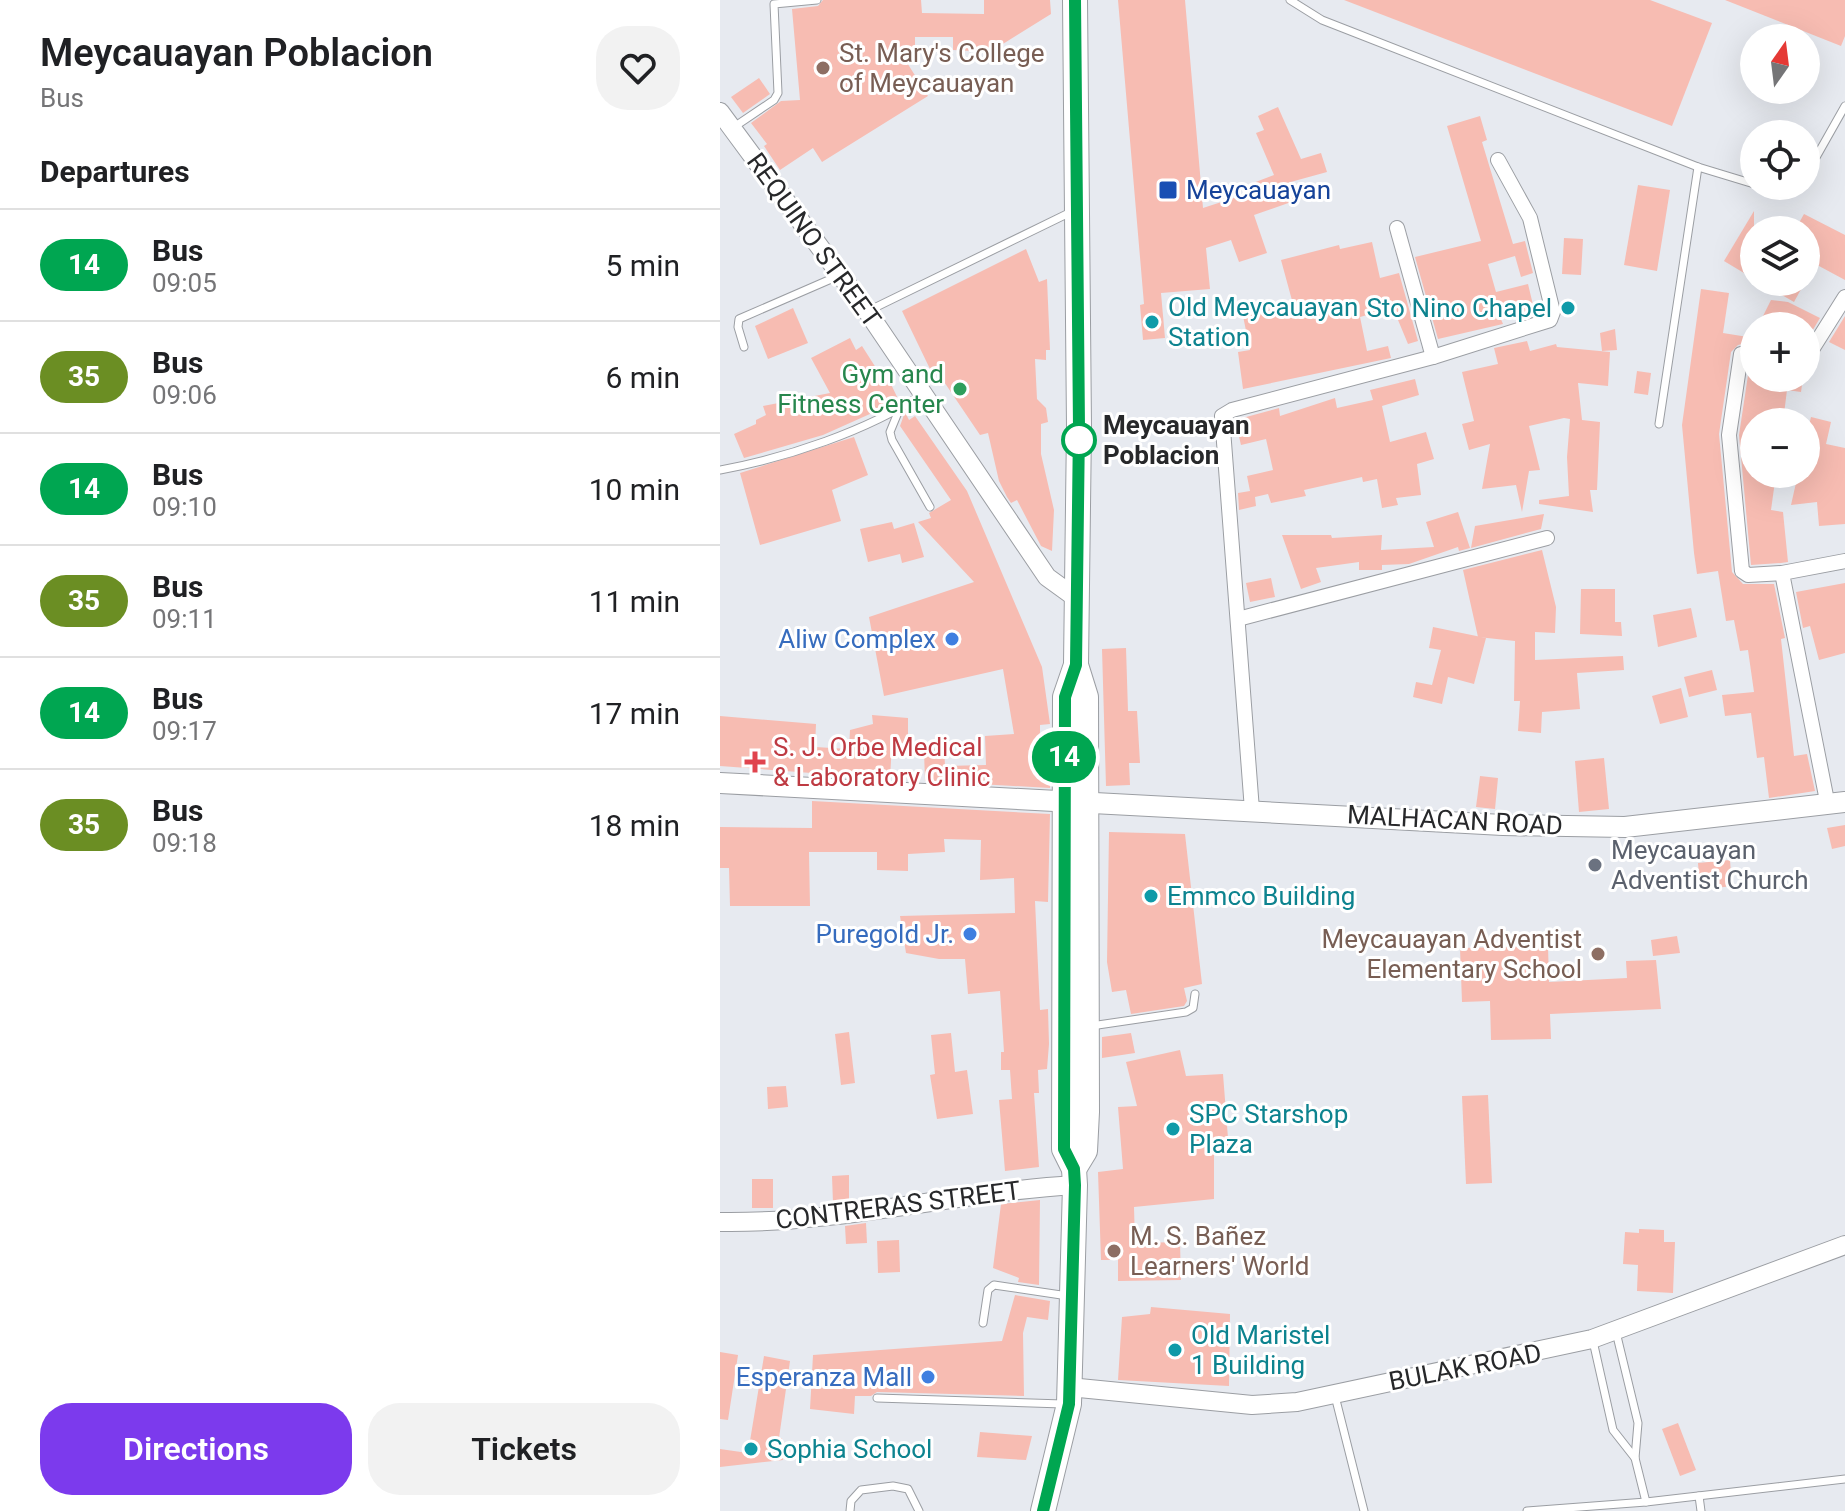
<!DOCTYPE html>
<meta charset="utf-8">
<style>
body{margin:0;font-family:Roboto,sans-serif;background:#f2f2f2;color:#202124;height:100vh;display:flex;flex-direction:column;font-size:30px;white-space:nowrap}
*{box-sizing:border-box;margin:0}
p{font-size:26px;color:#757577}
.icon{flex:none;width:44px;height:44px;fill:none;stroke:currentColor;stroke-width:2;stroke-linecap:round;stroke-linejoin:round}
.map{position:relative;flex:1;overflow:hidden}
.details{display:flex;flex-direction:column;background:#fff;width:720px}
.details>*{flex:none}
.badge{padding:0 16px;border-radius:26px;font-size:28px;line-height:52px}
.needle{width:52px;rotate:14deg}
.controls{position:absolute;left:1020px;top:24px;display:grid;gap:16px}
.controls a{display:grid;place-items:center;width:80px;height:80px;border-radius:50%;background:#fff;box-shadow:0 8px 32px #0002;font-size:40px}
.map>.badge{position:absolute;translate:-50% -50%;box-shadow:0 0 0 4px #fff}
h2{padding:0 40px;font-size:30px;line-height:72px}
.round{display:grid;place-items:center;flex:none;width:84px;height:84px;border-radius:32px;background:#f2f2f2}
.head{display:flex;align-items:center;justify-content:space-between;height:136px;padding:0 40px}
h1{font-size:38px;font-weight:600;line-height:60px}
.button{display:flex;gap:16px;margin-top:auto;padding:16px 40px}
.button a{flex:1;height:92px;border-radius:32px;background:#7c3aed;color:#fff;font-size:32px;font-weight:600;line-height:92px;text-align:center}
.button a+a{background:#f2f2f2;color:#202124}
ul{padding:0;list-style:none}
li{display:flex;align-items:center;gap:24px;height:112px;padding:0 40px;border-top:2px solid #e0e0e0}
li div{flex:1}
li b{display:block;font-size:30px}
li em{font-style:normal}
li .badge{min-width:88px;font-weight:700;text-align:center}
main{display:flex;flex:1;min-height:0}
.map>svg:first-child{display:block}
.building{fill:#f7bcb2}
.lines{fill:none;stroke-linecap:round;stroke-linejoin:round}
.service-casing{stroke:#9b9ea3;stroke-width:9}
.minor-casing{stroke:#9b9ea3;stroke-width:16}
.tertiary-casing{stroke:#9b9ea3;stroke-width:20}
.secondary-casing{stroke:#9b9ea3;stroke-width:22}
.trunk-casing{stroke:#9b9ea3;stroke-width:26}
.service{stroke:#fff;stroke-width:7}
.minor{stroke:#fff;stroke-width:14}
.tertiary{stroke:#fff;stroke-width:18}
.secondary{stroke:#fff;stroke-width:20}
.trunk{stroke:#fff;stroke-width:24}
.line-casing{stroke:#fff;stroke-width:18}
.line{stroke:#00a651;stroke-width:12}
.education-dot{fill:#8d6e63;stroke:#fff;stroke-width:3}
.transit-dot{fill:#1a4fb4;stroke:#fff;stroke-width:3}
.culture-dot{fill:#0f9aa8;stroke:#fff;stroke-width:3}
.leisure-dot{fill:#2e9e5b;stroke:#fff;stroke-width:3}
.stop-dot{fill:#fff;stroke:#00a651;stroke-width:4}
.shop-dot{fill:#3f7fe0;stroke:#fff;stroke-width:3}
.health-dot{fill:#e0444e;stroke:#fff;stroke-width:3}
.worship-dot{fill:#6b7280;stroke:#fff;stroke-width:3}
.labels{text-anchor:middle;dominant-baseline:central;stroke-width:6;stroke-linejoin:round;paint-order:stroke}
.education-label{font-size:26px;fill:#785e54;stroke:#fff;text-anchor:start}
.transit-label{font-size:26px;fill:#164399;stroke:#fff;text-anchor:start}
.street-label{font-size:26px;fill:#27282a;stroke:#fff}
.culture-label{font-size:26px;fill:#0d838f;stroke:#fff;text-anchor:start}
.leisure-label{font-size:26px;fill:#27864d;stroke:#fff;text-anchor:end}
.stop-label{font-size:26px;font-weight:bold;fill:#27282a;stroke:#fff;text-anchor:start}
.shop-label{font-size:26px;fill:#366cbe;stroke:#fff;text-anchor:end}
.health-label{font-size:26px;fill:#be3a42;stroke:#fff;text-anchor:start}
.worship-label{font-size:26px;fill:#5b616d;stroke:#fff;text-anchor:start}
</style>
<main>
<section class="details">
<div class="head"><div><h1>Meycauayan Poblacion</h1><p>Bus</p></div><a class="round"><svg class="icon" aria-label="heart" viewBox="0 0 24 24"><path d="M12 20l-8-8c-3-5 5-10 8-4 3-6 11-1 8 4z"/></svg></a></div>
<h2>Departures</h2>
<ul>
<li><span class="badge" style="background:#00a651;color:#fff">14</span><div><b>Bus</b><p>09:05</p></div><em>5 min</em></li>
<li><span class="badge" style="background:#6b8e23;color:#fff">35</span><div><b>Bus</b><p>09:06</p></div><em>6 min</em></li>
<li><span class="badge" style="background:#00a651;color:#fff">14</span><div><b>Bus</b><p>09:10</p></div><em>10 min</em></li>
<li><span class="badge" style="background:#6b8e23;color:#fff">35</span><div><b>Bus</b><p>09:11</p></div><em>11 min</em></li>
<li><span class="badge" style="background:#00a651;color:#fff">14</span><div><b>Bus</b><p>09:17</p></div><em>17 min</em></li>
<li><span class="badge" style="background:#6b8e23;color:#fff">35</span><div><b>Bus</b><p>09:18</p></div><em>18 min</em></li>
</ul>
<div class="button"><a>Directions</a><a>Tickets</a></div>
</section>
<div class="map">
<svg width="1125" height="1511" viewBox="0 0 1125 1511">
<rect width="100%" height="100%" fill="#e7eaf0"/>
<!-- building -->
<g class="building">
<path d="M103,0H201L202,13L264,14V0H330L331,14L270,52L233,50V37H195V49L179,50L208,96L102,162L93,148L60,170L44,146L47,144L31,123L61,101L80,100L72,9L98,6Z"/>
<path d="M398,0H465L483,208L535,191L533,183L554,175L536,133L544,130L538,116L558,107L581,159L601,153L607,172L567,183L574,201L534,215L547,253L519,262L511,240L486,248L490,289L441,293L445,338L423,340L420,305L424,304Z"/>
<path d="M624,0H930L992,23L952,126Z"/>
<path d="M1005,0H1125V36L1121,46Z"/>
<path d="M39,78L50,94L23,113L11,97Z"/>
<path d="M760,116L767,140L762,142L793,244L805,241L813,273L801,277L795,256L768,264L776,292L808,284L814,309L780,317L783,324L718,339L695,257L761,241L727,126Z"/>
<path d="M918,185L950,190L937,271L904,265Z"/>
<path d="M1034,211V279L1004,261Z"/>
<path d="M1084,214L1125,235V280L1086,259V230H1075Z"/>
<path d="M844,238L863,239L861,275L842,274Z"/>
<path d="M652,242L660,278L679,273L698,341L688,344L673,308L640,317L647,351L668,346L671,358L523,389L518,352L530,350L523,316L573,304L561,260L619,245L620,249Z"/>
<path d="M306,249L319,282L327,279L330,350H326V360L315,359L317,399L326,408L328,422L321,424V454L334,510L332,551L321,546L297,500L291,503L287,497L279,481L268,433L260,435L214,367L210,369L182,311Z"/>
<path d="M1060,282H1085L1074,302L1055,291Z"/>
<path d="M981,289L1009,293L1003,333L1034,338V341L1018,345L1011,352L999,434L1012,572L1023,584H1054L1065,638L1061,639L1074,756L1087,754L1095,791L1049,798L1044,757L1037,758L1031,713L1005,716L1002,695L1034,692L1028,650L1020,651L1014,620L1006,621L998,571L977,574L974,553L962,425Z"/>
<path d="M1051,300L1068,302L1100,318L1091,333L1086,326H1038Z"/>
<path d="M73,308L88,343L48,359L35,326Z"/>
<path d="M1125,316V350L1109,342Z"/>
<path d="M895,329L897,350L882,351L880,333Z"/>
<path d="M130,338L136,350L142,346L165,382L169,380L179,401L103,435L24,458L14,434L36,424V420L46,415L43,406L110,393L91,358Z"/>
<path d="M807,341L810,351L836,344L837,347L890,352L888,386L858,383L862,420L880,422L877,490H870L873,512L819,504V500L849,496L847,457L850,419L844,418L809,426L820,470L809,471L802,512L796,485L762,489L770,444L749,450L742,424L754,421L742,372L778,364L774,348Z"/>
<path d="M1034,361V378H1083L1081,392L1067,390L1063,422H1034V474H1056L1051,510L1063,512L1068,562L1061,563L1031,565L1019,435L1030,362Z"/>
<path d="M917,371L931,373L928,395L914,393Z"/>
<path d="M695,379L699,395L662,406L670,442L706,432L714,459L697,464L701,495L676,498L678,505L662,508L657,479L643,482L642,477L584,490L586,496L551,503L548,494L535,497L536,506L519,510L518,493L530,491L527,476L553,470L546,439L521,445L515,420L559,408L560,416L615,398L617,408L653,400L650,390Z"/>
<path d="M185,412L189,420L195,416L247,491L322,667L330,724L320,725V761H330V788L205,781L204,751L224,746L225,766L266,765L265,736L294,734L283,669L164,696L149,617L254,582L198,522L211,518L209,513L231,500L180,426Z"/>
<path d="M1091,417L1111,422L1106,444L1125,448V524L1099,526L1097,502L1071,505L1078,474H1086V438Z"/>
<path d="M134,437L148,475L112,490L121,521L40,545L20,473Z"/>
<path d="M738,512L750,548L739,551L738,547L689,564L662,565V570H639V562L596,568L601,582L581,589L562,535H611L612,538L662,535L661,550L714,547L706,522Z"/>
<path d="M824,514L821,529L751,548L755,526Z"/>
<path d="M172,522L174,529L194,523L204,557L182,563L180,554L148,562L140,529Z"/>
<path d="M822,550L836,607L835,633L815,632V660L903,656L904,670L857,673L860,709L822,712L821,733L798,731L800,701H794L795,641L758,637L743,570Z"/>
<path d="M551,578L555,597L530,602L526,583Z"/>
<path d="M1125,583V653L1099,660L1090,626L1083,628L1076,592Z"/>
<path d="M861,589H895V622H901L902,636L860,634Z"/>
<path d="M971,608L977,637L938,647L933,615Z"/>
<path d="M713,627L766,638L754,684L728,677L722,704L693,697L696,682L712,685L721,650L709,648Z"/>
<path d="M406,648L408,711H417L420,763H409L410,785L386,786L382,649Z"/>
<path d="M992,670L997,690L969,697L964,677Z"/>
<path d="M961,688L968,717L940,724L932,696Z"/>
<path d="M152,715L188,718V743H172L170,779L0,766V716L96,724L95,747L129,749L130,730L153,724Z"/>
<path d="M884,758L889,809L859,812L855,761Z"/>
<path d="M760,776L778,778L775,809L756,807Z"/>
<path d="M92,801L330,814L328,902L315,901L320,1010L328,1009L329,1044L327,1069L318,1070L319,1093H314L319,1167L285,1171L279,1100L292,1099L290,1070H281V1052H284L280,991L248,994L245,959H219L186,953L180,916L295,913L294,878L260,880L261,840L224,839L225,852L188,854V871L157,870V852H89L90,906H10L9,868H0V827L92,828Z"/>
<path d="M1125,825V846L1112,849L1107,828Z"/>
<path d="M389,832L465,834L482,984L464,988L467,1001L464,1006L411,1014L406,990L392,992L387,962Z"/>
<path d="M1010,860L1012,886L980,890L978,863Z"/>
<path d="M957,936L960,953L933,956L931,940Z"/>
<path d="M828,946L829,982L907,978L906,961L936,960L941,1009L830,1014L831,1039L771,1040L770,1001L742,1002L740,948Z"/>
<path d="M129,1032L135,1083L121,1085L115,1034Z"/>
<path d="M231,1033L235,1072L247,1070L253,1114L217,1119L210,1075L215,1074L211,1035Z"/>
<path d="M411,1033L415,1053L382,1058V1037Z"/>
<path d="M460,1050L466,1076L503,1074L509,1151L494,1152V1199L414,1207L415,1243L460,1242L461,1280L398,1281V1260H381L378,1172L403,1169L398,1107L417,1106L406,1062Z"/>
<path d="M66,1086L68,1107L48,1109L47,1087Z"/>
<path d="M768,1095L772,1183L746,1184L742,1096Z"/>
<path d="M129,1175V1201L113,1203L112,1176Z"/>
<rect x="32" y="1179" width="21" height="29"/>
<path d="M320,1200L319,1285L298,1282L299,1278L273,1268L281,1204Z"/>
<path d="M146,1223L147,1243L126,1244L125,1226Z"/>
<path d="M919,1229L944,1230V1242H955L953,1293L917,1291L918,1265L903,1264L905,1232L919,1233Z"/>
<path d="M179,1240L180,1272L158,1273L157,1241Z"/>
<path d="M295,1295L330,1301L328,1320L307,1317L303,1333L304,1396L157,1392L151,1396H135L134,1414L90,1409L93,1355L282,1341Z"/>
<path d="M431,1307L510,1314L509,1386L398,1380L402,1317L430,1314Z"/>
<path d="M0,1352L18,1355L8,1420L0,1419Z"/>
<path d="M44,1356L70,1361L59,1438H62L63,1460L0,1467V1449L28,1453Z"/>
<path d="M958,1423L976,1470L960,1476L942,1429Z"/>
<path d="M260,1432L312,1436L306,1460L257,1457Z"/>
</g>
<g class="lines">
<!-- service casing -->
<g class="service-casing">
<g id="service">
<path d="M570,0L602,20L978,167L1034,184"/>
<path d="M14,127L54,100L58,93L54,4L97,0"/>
<path d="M1086,175L1125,106"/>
<path d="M1042,186H1068"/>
<path d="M150,310L351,212"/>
<path d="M24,347L18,327L19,319L118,276"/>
<path d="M179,410L170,432L172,440L210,507"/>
<path d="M939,424L978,167"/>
<path d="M0,470C66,458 147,431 203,394"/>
<path d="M371,1026L466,1012L473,1008L475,994"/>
<path d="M263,1323L268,1290L274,1285L348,1296"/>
<path d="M896,1332L918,1423L915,1458L926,1502"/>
<path d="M873,1341L893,1430L915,1458"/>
<path d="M615,1396L644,1511"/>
<path d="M157,1398L343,1404"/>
<path d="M979,1496L981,1511"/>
<path d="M130,1511L131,1501L141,1490L173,1486L188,1489L199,1511"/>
<path d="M807,1511L926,1502L1125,1479"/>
</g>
</g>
<!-- minor casing -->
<g class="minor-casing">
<g id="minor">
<path d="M677,228L713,357"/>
<path d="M1034,351L1021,354L1009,435L1022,571L1028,575L1062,573"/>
<path d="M1086,359L1125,297"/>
<path d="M518,619L827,538"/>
<path d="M1108,806L1062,573L1125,561"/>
<path d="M532,810L502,416L512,410L713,357L830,320L833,312L810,218L778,160"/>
</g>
</g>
<!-- tertiary casing -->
<g class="tertiary-casing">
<g id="tertiary">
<path d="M0,112L147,311L327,577L356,598"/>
<path d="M0,1222C119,1224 237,1192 355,1185"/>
<path d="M349,1387L532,1405L577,1402L872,1339L1125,1245"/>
</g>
</g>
<!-- secondary casing -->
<g class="secondary-casing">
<path id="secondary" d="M0,783L783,825L905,827L1125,802"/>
</g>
<!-- trunk casing -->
<g class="trunk-casing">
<g id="trunk">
<path d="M354,1169L365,1151L367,1112L366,697L356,665L359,427L355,0"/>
<path d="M323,1511L349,1404L355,1185L354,1169L344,1149L345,697L356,665"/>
</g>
</g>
<!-- service -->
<use href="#service" class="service"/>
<!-- minor -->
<use href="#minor" class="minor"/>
<!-- tertiary -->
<use href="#tertiary" class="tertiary"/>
<!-- secondary -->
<use href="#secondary" class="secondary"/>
<!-- trunk -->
<use href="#trunk" class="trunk"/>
</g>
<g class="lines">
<!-- line casing -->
<g class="line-casing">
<path id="line" d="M323,1511L349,1404L355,1185L354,1169L344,1149L345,697L356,665L359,427L355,0"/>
</g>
<!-- line -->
<use href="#line" class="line"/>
</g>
<!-- markers -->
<g class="education-dot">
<circle cx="103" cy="68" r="8"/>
<circle cx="878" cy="954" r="8"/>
<circle cx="394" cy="1251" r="8"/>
</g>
<rect class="transit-dot" x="438" y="180" width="20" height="20" rx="4"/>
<g class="culture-dot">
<circle cx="848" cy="308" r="8"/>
<circle cx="432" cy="322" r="8"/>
<circle cx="431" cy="896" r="8"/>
<circle cx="453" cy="1129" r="8"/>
<circle cx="455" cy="1350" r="8"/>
<circle cx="31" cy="1449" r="8"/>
</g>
<circle class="leisure-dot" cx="240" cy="389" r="8"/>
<circle class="stop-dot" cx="359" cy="440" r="16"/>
<g class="shop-dot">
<circle cx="232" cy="639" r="8"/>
<circle cx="250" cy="934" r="8"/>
<circle cx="208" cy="1377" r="8"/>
</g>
<path class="health-dot" d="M31 750h8v8h8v8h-8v8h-8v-8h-8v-8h8z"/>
<circle class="worship-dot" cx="875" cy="865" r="8"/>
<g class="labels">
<!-- education labels -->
<g class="education-label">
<text x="119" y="53">St. Mary's College<tspan x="119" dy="30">of Meycauayan</tspan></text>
<text x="862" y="939" text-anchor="end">Meycauayan Adventist<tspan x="862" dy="30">Elementary School</tspan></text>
<text x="410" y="1236">M. S. Bañez<tspan x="410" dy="30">Learners' World</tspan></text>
</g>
<!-- transit labels -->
<g class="transit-label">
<text x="466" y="190">Meycauayan</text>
</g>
<!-- street labels -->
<g class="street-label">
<text transform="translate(94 240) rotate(54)">REQUINO STREET</text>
<text transform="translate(735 820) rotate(3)">MALHACAN ROAD</text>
<text transform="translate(178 1205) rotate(-7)">CONTRERAS STREET</text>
<text transform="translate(745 1367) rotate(-11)">BULAK ROAD</text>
</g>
<!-- culture labels -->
<g class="culture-label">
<text x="448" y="307">Old Meycauayan<tspan x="448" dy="30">Station</tspan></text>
<text x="832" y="308" text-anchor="end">Sto Nino Chapel</text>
<text x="447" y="896">Emmco Building</text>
<text x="469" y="1114">SPC Starshop<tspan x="469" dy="30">Plaza</tspan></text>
<text x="471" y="1335">Old Maristel<tspan x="471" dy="30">1 Building</tspan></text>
<text x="47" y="1449">Sophia School</text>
</g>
<!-- leisure labels -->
<g class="leisure-label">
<text x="224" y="374">Gym and<tspan x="224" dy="30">Fitness Center</tspan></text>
</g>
<!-- stop labels -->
<g class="stop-label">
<text x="383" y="425">Meycauayan<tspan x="383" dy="30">Poblacion</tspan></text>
</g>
<!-- shop labels -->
<g class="shop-label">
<text x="216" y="639">Aliw Complex</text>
<text x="234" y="934">Puregold Jr.</text>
<text x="192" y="1377">Esperanza Mall</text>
</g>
<!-- health labels -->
<g class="health-label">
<text x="53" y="747">S. J. Orbe Medical<tspan x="53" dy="30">&amp; Laboratory Clinic</tspan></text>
</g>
<!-- worship labels -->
<g class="worship-label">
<text x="891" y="850">Meycauayan<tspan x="891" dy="30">Adventist Church</tspan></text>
</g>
</g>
</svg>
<div class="controls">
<a><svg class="needle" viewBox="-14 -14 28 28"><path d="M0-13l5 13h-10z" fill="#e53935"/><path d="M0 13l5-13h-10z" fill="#757577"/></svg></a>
<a><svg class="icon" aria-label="locate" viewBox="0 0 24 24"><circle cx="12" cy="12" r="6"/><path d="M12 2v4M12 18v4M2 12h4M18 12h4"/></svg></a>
<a><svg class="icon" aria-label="layers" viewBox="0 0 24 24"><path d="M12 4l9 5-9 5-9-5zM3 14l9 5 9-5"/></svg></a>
<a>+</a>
<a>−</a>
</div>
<b class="badge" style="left:344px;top:757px;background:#00a651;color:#fff">14</b>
</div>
</main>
